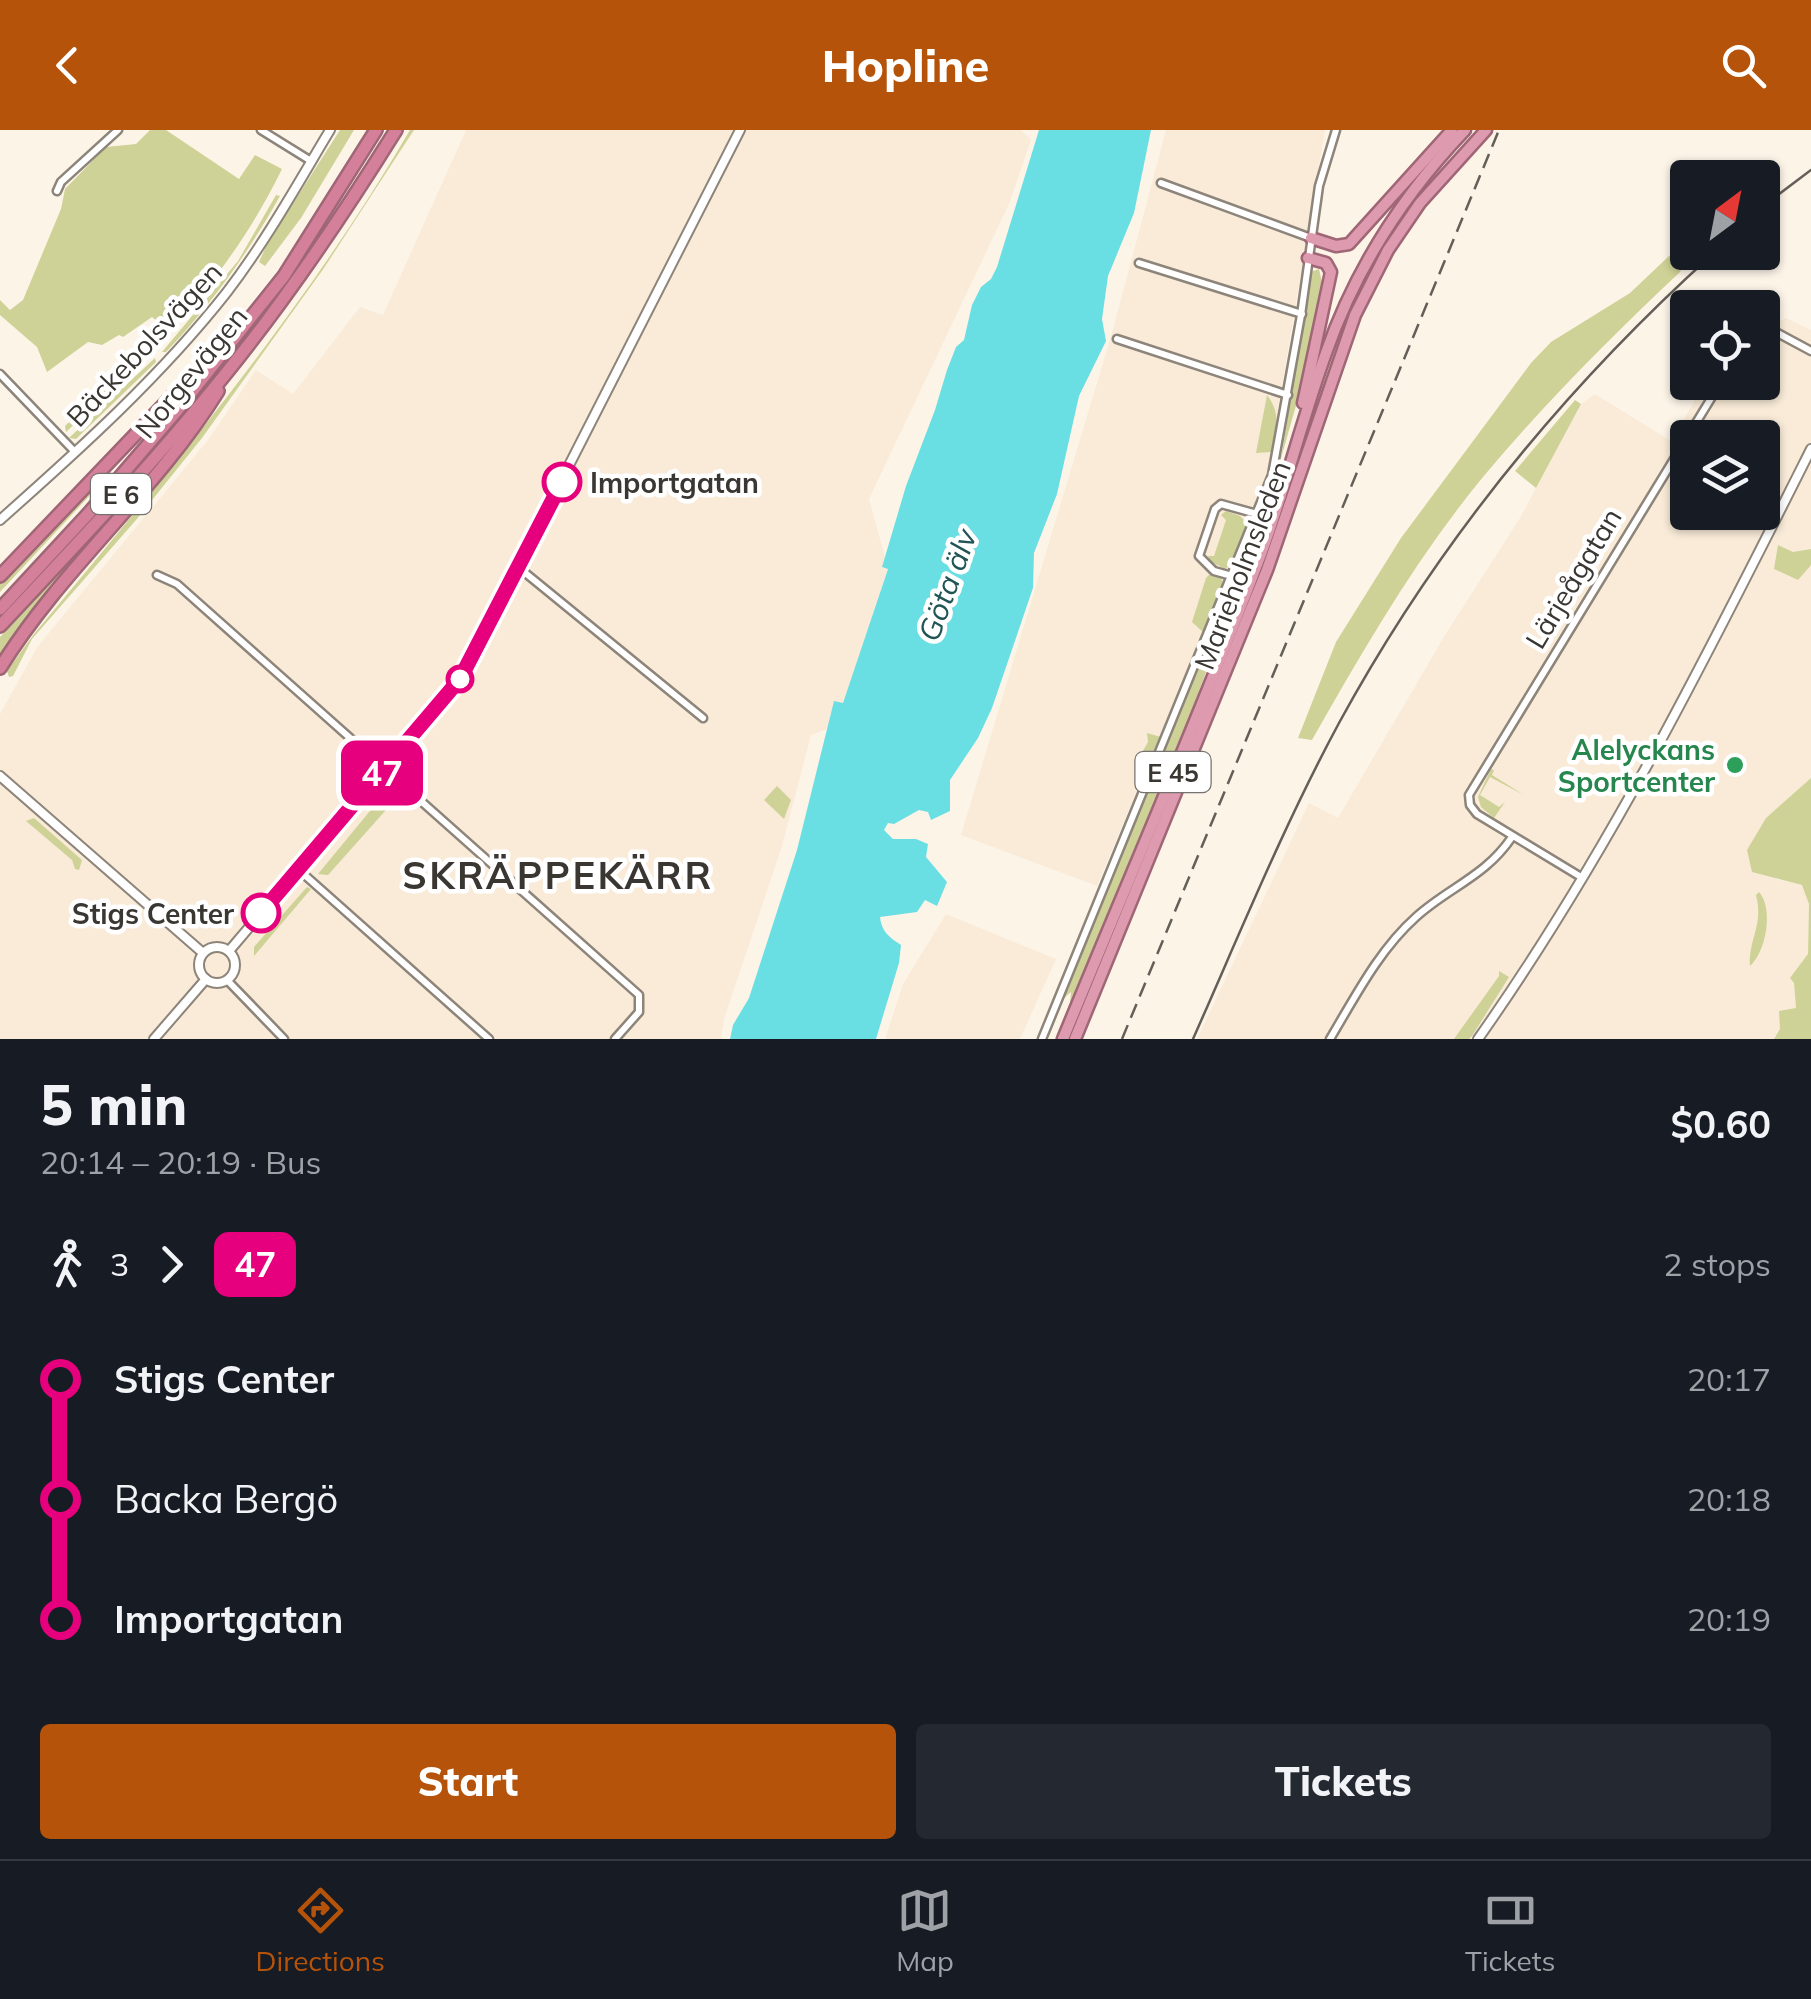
<!DOCTYPE html>
<meta charset="utf-8">
<style>
body{margin:0;font-family:Mulish,sans-serif;background:#242831;color:#f1f3f6;height:100vh;display:flex;flex-direction:column;font-size:38px;white-space:nowrap}
*{box-sizing:border-box;margin:0}
p{font-size:32px;color:#9ea1a6}
.icon{flex:none;width:55px;height:55px;fill:none;stroke:currentColor;stroke-width:2;stroke-linecap:round;stroke-linejoin:round}
.map{position:relative;height:909px;overflow:hidden}
.side{display:flex;flex-direction:column;background:#171b24;flex:1}
.side>*{flex:none}
.badge{padding:0 20px;border-radius:15px;font-size:35px;line-height:65px}
.needle{width:65px;rotate:32deg}
.buttons{position:absolute;left:1670px;top:30px;display:grid;gap:20px}
.buttons a{display:grid;place-items:center;width:110px;height:110px;border-radius:10px;background:#171b24;box-shadow:0 2px 8px #0004;font-size:50px}
.map>.badge{position:absolute;translate:-50% -50%;box-shadow:0 0 0 5px #fff}
.legs{display:flex;align-items:center;gap:15px;height:110px;padding:0 40px;font-size:32px}
.legs p{margin-inline-start:auto}
.head{display:flex;align-items:center;justify-content:space-between;height:170px;padding:0 40px}
h1{font-size:55px;font-weight:800;line-height:75px}
.primary-button{display:flex;gap:20px;margin-top:auto;padding:20px 40px}
.primary-button a{flex:1;height:115px;border-radius:10px;background:#b45309;color:#fff;font-size:40px;font-weight:800;line-height:115px;text-align:center}
.primary-button a+a{background:#242831;color:#f1f3f6}
ul{padding:0 40px;list-style:none}
li{display:flex;align-items:center;gap:35px;height:120px;font-size:38px}
li i{display:grid;place-items:center;width:15px;height:100%;margin:0 12px;background:currentColor}
li i::after{content:'';width:25px;height:25px;margin:-12px;border:8px solid;border-radius:50%;background:#171b24}
li p{margin-inline-start:auto}
li:first-child i{background:linear-gradient(#0000 50%,currentColor 0)}
li:last-child i{background:linear-gradient(currentColor 50%,#0000 0)}
header{display:flex;justify-content:space-between;align-items:center;height:130px;padding:0 40px;background:#b45309;color:#fff;font-size:45px;font-weight:800}
.tab-bar{display:flex;justify-content:space-around;align-items:center;height:140px;border-top:2px solid #363941;background:#171b24;font-size:28px;color:#9ea1a6}
.tab-bar a{display:grid;justify-items:center;gap:5px}
.tab-bar .selected{color:#b45309}
.map>svg:first-child{display:block}
.built{fill:#f9ebd8;fill-rule:evenodd}
.green{fill:#ced296}
.water{fill:#6adfe3}
.lines{fill:none;stroke-linecap:round;stroke-linejoin:round}
.minor-casing{stroke:#8d847a;stroke-width:11}
.tertiary-casing{stroke:#8d847a;stroke-width:12}
.trunk-casing{stroke:#9f6676;stroke-width:15}
.motorway-casing{stroke:#9f6676;stroke-width:16}
.minor{stroke:#fff;stroke-width:6}
.tertiary{stroke:#fff;stroke-width:8}
.trunk{stroke:#de9aae;stroke-width:10}
.motorway{stroke:#d5809a;stroke-width:11}
.tram{stroke:#645f59;stroke-width:2.5}
.rail{stroke:#645f59;stroke-width:2.5;stroke-dasharray:15 8;stroke-linecap:butt}
.line-1-casing{stroke:#fff;stroke-width:22}
.line-1{stroke:#e6007e;stroke-width:15}
.stop-1-dot{fill:#fff;stroke:#e6007e;stroke-width:5}
.leisure-dot{fill:#2e9e5b;stroke:#fff;stroke-width:4}
.labels{text-anchor:middle;dominant-baseline:central;stroke-width:9;stroke-linejoin:round;paint-order:stroke}
.shield{fill:#fff;stroke:#757270;stroke-width:2.5}
.shield-label{font-size:25px;font-weight:bold;fill:#3a3632}
.street-label{font-size:28px;fill:#3a3632;stroke:#fff}
.stop-label{font-size:28px;font-weight:bold;fill:#3a3632;stroke:#fff;text-anchor:start}
.leisure-label{font-size:28px;font-weight:bold;fill:#27864d;stroke:#fff;text-anchor:end}
.water-label{font-size:30px;font-style:italic;fill:#215455;stroke:#fff}
.district-label{font-size:38px;font-weight:bold;letter-spacing:2.5px;fill:#3a3632;stroke:#fff}
</style>
<header><svg class="icon" aria-label="back" viewBox="0 0 24 24"><path d="M15 5l-7 7 7 7"/></svg>Hopline<svg class="icon" aria-label="search" viewBox="0 0 24 24"><circle cx="10" cy="10" r="6"/><path d="M15 15l6 6"/></svg></header>
<div class="map">
<svg width="1811" height="909" viewBox="0 0 1811 909">
<rect width="100%" height="100%" fill="#fdf4e8"/>
<!-- built -->
<g class="built">
<path d="M466,0H1021L1031,10L1009,74L869,369L888,438L843,574L834,572L827,599L811,605L782,716L724,889L721,909H0V584L38,516L208,310L256,240L293,264L360,177L383,185Z"/>
<path d="M1166,0H1325L1266,351L1097,756L961,705L1112,203Z"/>
<path d="M1786,188L1811,200V648L1766,688L1776,749L1803,755L1809,774L1808,825L1791,848L1794,853L1796,878L1774,909H1197L1309,673L1338,688L1445,505L1520,388L1581,274L1595,264L1671,311L1705,253L1762,252L1763,194L1776,193ZM1688,308H1762V382H1688Z"/>
<path d="M946,784L1056,829L1020,909H885L903,854Z"/>
</g>
<!-- green -->
<g class="green">
<path d="M150,0H166L239,49L255,25L282,39C252,100 216,151 169,201L152,187L123,207L119,205L102,215L88,212L47,242L37,217L0,185V170L10,180L23,170L61,79L65,59L106,17L136,14Z"/>
<path d="M340,0H354L301,88L265,136L259,132L267,114Z"/>
<path d="M410,0H414L324,138L202,308L136,390L32,509L13,546L9,547L7,541L34,504C168,343 305,180 410,0Z"/>
<path d="M276,65L280,66C248,123 211,175 166,222H162L238,131Z"/>
<path d="M1669,126L1680,129L1684,133L1680,142C1611,207 1544,274 1483,347C1417,427 1363,520 1312,610L1298,608L1336,512L1401,408L1531,233L1551,212L1630,163Z"/>
<path d="M1319,139L1322,152L1301,258L1264,388L1282,323L1310,148L1313,141Z"/>
<path d="M143,222L147,226L66,302L65,296Z"/>
<path d="M155,228L156,232L76,309L69,308Z"/>
<path d="M1267,265C1281,283 1277,301 1272,322L1256,323Z"/>
<path d="M1575,270L1581,274L1536,358L1515,341Z"/>
<path d="M105,348V349L0,462V451Z"/>
<path d="M121,377L28,488L0,529V507Z"/>
<path d="M1226,381L1240,386L1248,394L1233,433L1225,439L1210,431L1208,426H1214L1226,390L1221,385Z"/>
<path d="M1778,415L1793,422L1811,419V435L1798,450L1774,439Z"/>
<path d="M1249,427L1193,577L1057,909H1055L1070,873L1071,862L1064,868L1237,444Z"/>
<path d="M1210,444L1221,448L1224,455L1204,503L1192,492L1206,448Z"/>
<path d="M1147,603L1161,607L1151,633L1143,641L1137,640L1135,635L1148,612Z"/>
<path d="M1491,639L1494,640L1492,645L1524,665L1490,647L1480,665L1499,677L1505,672L1494,688L1481,677L1478,667Z"/>
<path d="M1811,648V909H1774L1780,899L1779,881L1796,878L1794,853L1790,848L1808,824L1809,774L1802,755L1752,742L1747,720L1766,688Z"/>
<path d="M393,653L402,662L328,745L318,744Z"/>
<path d="M777,656L791,670L784,689L764,670Z"/>
<path d="M34,688L82,730L79,740L75,739L72,730L26,691Z"/>
<path d="M307,757L311,759L254,826V817Z"/>
<path d="M1759,762C1774,779 1766,822 1750,836C1748,810 1764,795 1756,765Z"/>
<path d="M1499,841L1509,847L1472,906L1469,909H1454L1499,846Z"/>
</g>
<!-- water -->
<path class="water" d="M1039,0H1151L1134,83L1108,146L1102,189L1106,211L1079,266L1057,364L1034,423L1033,458L992,578L978,608L950,650V681L931,690L928,682L919,680L894,694L888,693L884,700L893,709H916L928,714L926,727L947,752L937,776L925,770L917,782L880,787C881,801 890,808 901,815L899,833L876,909H730L733,895L749,868L797,720L834,571L843,573L888,439L882,437L906,356L935,280L947,240L956,217L964,210L972,175L981,157L991,149L997,137Z"/>
<g class="lines">
<!-- minor casing -->
<g class="minor-casing">
<g id="minor">
<path d="M261,0L311,31"/>
<path d="M1161,53L1311,108"/>
<path d="M57,61L61,52L118,0"/>
<path d="M1139,133L1302,184"/>
<path d="M1762,200H1772L1811,221"/>
<path d="M1117,209L1288,265"/>
<path d="M0,244L75,322"/>
<path d="M518,437L703,588"/>
<path d="M157,445L177,454L639,865V882L615,909"/>
<path d="M1232,446L1214,441L1199,426L1215,379L1221,374L1257,384"/>
<path d="M299,740L489,909"/>
<path d="M1581,747L1477,684L1470,675L1469,665L1721,252"/>
<path d="M227,850L284,909"/>
<path d="M1042,909L1272,345L1301,185L1319,56L1336,0"/>
<path d="M1330,909C1355,867 1379,820 1416,787C1449,757 1485,747 1512,707"/>
</g>
</g>
<!-- tertiary casing -->
<g class="tertiary-casing">
<g id="tertiary">
<path d="M0,390C80,319 161,246 227,162C266,111 297,55 330,0"/>
<path d="M0,646L203,823"/>
<circle cx="217" cy="835" r="18"/>
<path d="M229,821L460,549L740,0"/>
<path d="M154,909L206,849"/>
<path d="M1478,909C1608,725 1710,520 1811,319"/>
</g>
</g>
<!-- trunk casing -->
<g class="trunk-casing">
<g id="trunk">
<path d="M1311,108L1336,116L1349,114L1452,0"/>
<path d="M1303,273L1331,142L1326,133L1308,128"/>
<path d="M1063,909C1128,750 1197,593 1258,432C1284,364 1301,292 1326,223C1355,140 1404,64 1465,0"/>
<path d="M1075,909L1267,440L1355,185L1388,120L1420,73L1486,0"/>
</g>
</g>
<!-- motorway casing -->
<g class="motorway-casing">
<g id="motorway">
<path d="M0,446L219,217"/>
<path d="M0,479L89,383L175,283L248,191L284,146L376,0"/>
<path d="M0,496C82,409 165,321 239,227C296,155 348,77 396,0"/>
<path d="M0,538C62,438 156,361 218,261"/>
</g>
</g>
<!-- minor -->
<use href="#minor" class="minor"/>
<!-- tertiary -->
<use href="#tertiary" class="tertiary"/>
<!-- trunk -->
<use href="#trunk" class="trunk"/>
<!-- motorway -->
<use href="#motorway" class="motorway"/>
<!-- tram -->
<g class="tram">
<path d="M1762,77L1811,40"/>
<path d="M1193,909C1240,803 1284,695 1339,593C1436,415 1564,258 1715,122"/>
</g>
<!-- rail -->
<path class="rail" d="M1122,909L1499,0"/>
</g>
<g class="lines">
<!-- line-1 casing -->
<g class="line-1-casing">
<path id="line-1" d="M261,783L460,549L562,352"/>
</g>
<!-- line-1 -->
<use href="#line-1" class="line-1"/>
</g>
<!-- markers -->
<g class="stop-1-dot">
<circle cx="562" cy="352" r="18"/>
<circle cx="460" cy="549" r="12"/>
<circle cx="261" cy="783" r="18"/>
</g>
<circle class="leisure-dot" cx="1735" cy="635" r="10"/>
<g class="labels">
<!-- shield labels -->
<g class="shield">
<rect x="91" y="344" width="60" height="40" rx="8"/>
<rect x="1135.5" y="622" width="75" height="40" rx="8"/>
</g>
<g class="shield-label">
<text x="121" y="364">E 6</text>
<text x="1173" y="642">E 45</text>
</g>
<!-- street labels -->
<g class="street-label">
<text transform="translate(144 214) rotate(-47)">Bäckebolsvägen</text>
<text transform="translate(191 242) rotate(-51)">Norgevägen</text>
<text transform="translate(1242 435) rotate(-69)">Marieholmsleden</text>
<text transform="translate(1573 448) rotate(-59)">Lärjeågatan</text>
</g>
<!-- stop labels -->
<g class="stop-label">
<text x="590" y="352">Importgatan</text>
<text x="234" y="783" text-anchor="end">Stigs Center</text>
</g>
<!-- leisure labels -->
<g class="leisure-label">
<text x="1715" y="619">Alelyckans<tspan x="1715" dy="32">Sportcenter</tspan></text>
</g>
<!-- water labels -->
<g class="water-label">
<text transform="translate(947 455) rotate(-70)">Göta älv</text>
</g>
<!-- district labels -->
<g class="district-label">
<text x="558" y="745">SKRÄPPEKÄRR</text>
</g>
</g>
</svg>
<div class="buttons">
<a><svg class="needle" viewBox="-14 -14 28 28"><path d="M0-13l5 13h-10z" fill="#e53935"/><path d="M0 13l5-13h-10z" fill="#9ea1a6"/></svg></a>
<a><svg class="icon" aria-label="locate" viewBox="0 0 24 24"><circle cx="12" cy="12" r="6"/><path d="M12 2v4M12 18v4M2 12h4M18 12h4"/></svg></a>
<a><svg class="icon" aria-label="layers" viewBox="0 0 24 24"><path d="M12 4l9 5-9 5-9-5zM3 14l9 5 9-5"/></svg></a>
</div>
<b class="badge" style="left:382px;top:643px;background:#e6007e;color:#fff">47</b>
</div>
<section class="side">
<div class="head"><div><h1>5 min</h1><p>20:14 – 20:19 · Bus</p></div><b>$0.60</b></div>
<div class="legs"><svg class="icon" aria-label="walk" viewBox="0 0 24 24"><circle cx="13" cy="4" r="2"/><path d="M13 8l-2 6 4 7M11 14l-3 7M7 12l3-4h3l4 4"/></svg>3<svg class="icon" aria-label="forward" viewBox="0 0 24 24"><path d="M9 5l7 7-7 7"/></svg><b class="badge" style="background:#e6007e;color:#fff">47</b><p>2 stops</p></div>
<ul>
<li><i style="color:#e6007e"></i><b>Stigs Center</b><p>20:17</p></li>
<li><i style="color:#e6007e"></i><span>Backa Bergö</span><p>20:18</p></li>
<li><i style="color:#e6007e"></i><b>Importgatan</b><p>20:19</p></li>
</ul>
<div class="primary-button"><a>Start</a><a>Tickets</a></div>
</section>
<nav class="tab-bar">
<a class="selected"><svg class="icon" aria-label="directions" viewBox="0 0 24 24"><path d="M12 3l9 9-9 9-9-9zM9 14v-3h6M13 9l2 2-2 2"/></svg>Directions</a>
<a><svg class="icon" aria-label="map" viewBox="0 0 24 24"><path d="M3 6l6-2 6 2 6-2v14l-6 2-6-2-6 2zM9 4v14M15 6v14"/></svg>Map</a>
<a><svg class="icon" aria-label="tickets" viewBox="0 0 24 24"><path d="M3 7h18v10H3zM15 7v10"/></svg>Tickets</a>
</nav>
